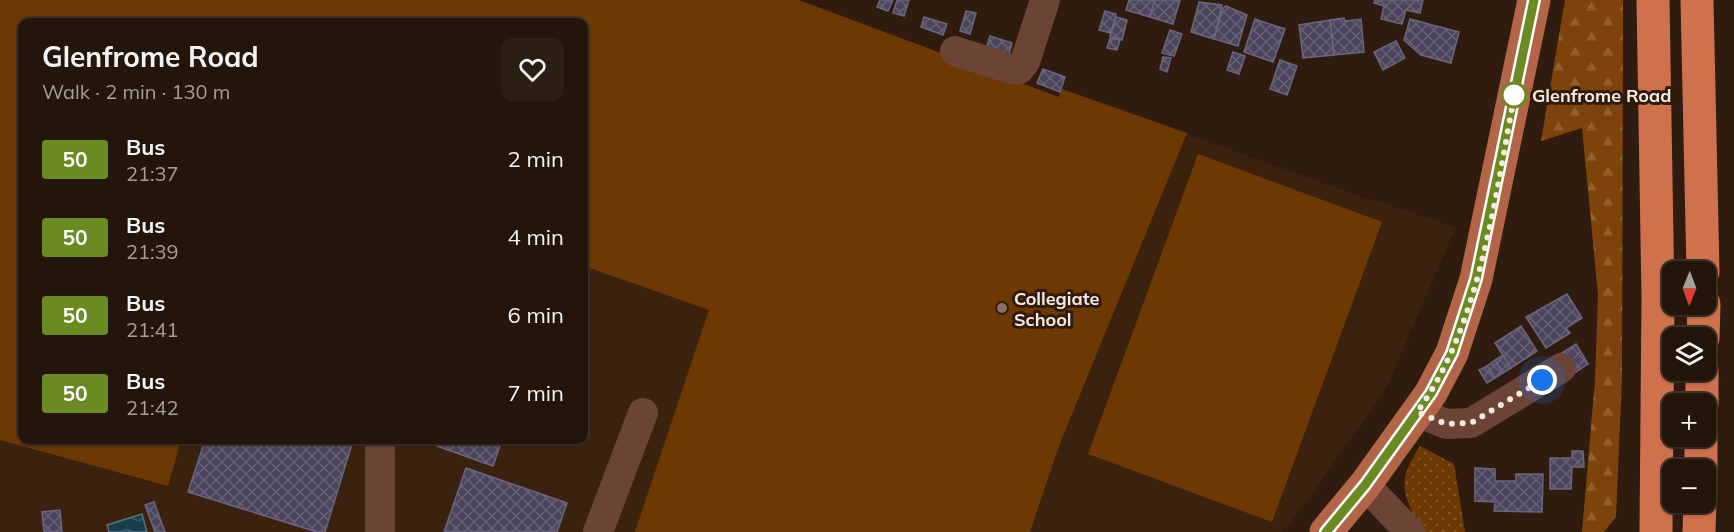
<!DOCTYPE html>
<meta charset="utf-8">
<style>
body{margin:0;font-family:Mulish,sans-serif;background:#2b1e13;color:#f1f3f6;height:100vh;display:flex;flex-direction:column;font-size:22px;white-space:nowrap}
*{box-sizing:border-box;margin:0}
p{font-size:20px;color:#a39f9c}
.icon{flex:none;width:33px;height:33px;fill:none;stroke:currentColor;stroke-width:2;stroke-linecap:round;stroke-linejoin:round}
.map{position:relative;flex:1;overflow:hidden}
.side{position:absolute;left:18px;top:18px;width:570px;height:426px;display:flex;flex-direction:column;background:#23150a;border-radius:12px;box-shadow:0 2px 4px #0004,0 0 0 2px #40342b}
.side>*{flex:none}
.badge{padding:0 12px;border-radius:4px;font-size:21px;line-height:39px}
.needle{width:39px;rotate:181deg}
.controls{position:absolute;left:1662px;top:261px;display:grid;gap:12px}
.controls a{display:grid;place-items:center;width:54px;height:54px;border-radius:12px;background:#23150a;box-shadow:0 2px 4px #0004,0 0 0 2px #40342b;font-size:30px}
.you{position:absolute;width:30px;height:30px;margin:-15px;border:4px solid #fff;border-radius:50%;background:#1a73e8;box-shadow:0 0 0 9px #1a73e833}
.map>.badge{position:absolute;translate:-50% -50%;box-shadow:0 0 0 3px #fff}
.round{display:grid;place-items:center;flex:none;width:63px;height:63px;border-radius:12px;background:#2b1e13}
.head{display:flex;align-items:center;justify-content:space-between;height:102px;padding:0 24px}
h1{font-size:28px;font-weight:700;line-height:45px}
ul{padding:0;list-style:none}
li{display:flex;align-items:center;gap:18px;height:78px;padding:0 24px}
li div{flex:1}
li b{display:block;font-size:22px}
li em{font-style:normal}
li .badge{min-width:66px;font-weight:700;text-align:center}
.map>svg:first-child{display:block}
.built{fill:#3a220f;fill-rule:evenodd}
.grass{fill:url(#grass-dots)}
.forest{fill:url(#forest-firs)}
.green{fill:#6e3803}
.water{fill:url(#water-waves);stroke:#5a727a;stroke-width:1.5}
.building{fill:url(#building-cross-hatch);stroke:#6b667e;stroke-width:1.5}
.lines{fill:none;stroke-linecap:round;stroke-linejoin:round}
.minor{stroke:#6b4436;stroke-width:30}
.major{stroke:#b36547;stroke-width:33}
.highway{stroke:#cf714d;stroke-width:33}
.line-casing{stroke:#fff;stroke-width:14}
.line{stroke:#6a8a22;stroke-width:9}
.walk{stroke:#f7eae0;stroke-width:6;stroke-dasharray:0 10.8}
.stop-dot{fill:#fff;stroke:#6a8a22;stroke-width:3}
.education-dot{fill:#8d6e63;stroke:#2f1c0e;stroke-width:2}
.labels{text-anchor:middle;dominant-baseline:central;stroke-width:6;stroke-linejoin:round;paint-order:stroke}
.stop-label{font-size:18px;font-weight:bold;fill:#f7eae0;stroke:#2f1c0e;text-anchor:start}
.poi-label{font-size:18px;font-weight:bold;fill:#f7eae0;stroke:#2f1c0e;text-anchor:start}
</style>
<div class="map">
<svg width="1734" height="532" viewBox="0 0 1734 532">
<defs>
<pattern id="grass-dots" width="8" height="8" patternUnits="userSpaceOnUse" patternTransform="scale(1.5)"><rect width="8" height="8" fill="#6e3803"/><path d="M2 2h.1M6 6h.1" fill="none" stroke="#835527" stroke-width="1.8" stroke-linecap="round"/></pattern>
<pattern id="forest-firs" width="22" height="20" patternUnits="userSpaceOnUse" patternTransform="scale(1.5)"><rect width="22" height="20" fill="#7e430a"/><path d="M5 1l3.5 6h-7zM16 11l3.5 6h-7z" fill="#915e2d"/></pattern>
<pattern id="water-waves" width="16" height="10" patternUnits="userSpaceOnUse" patternTransform="scale(1.5)"><rect width="16" height="10" fill="#173f4f"/><path d="M0 5q4-4 8 0t8 0" fill="none" stroke="#3a5b68"/></pattern>
<pattern id="building-cross-hatch" width="8" height="8" patternUnits="userSpaceOnUse" patternTransform="scale(1.5)"><rect width="8" height="8" fill="#4b465d"/><path d="M0 0l8 8M0 8l8-8" fill="none" stroke="#666174"/></pattern>
</defs>
<rect width="100%" height="100%" fill="#2f1c0e"/>
<!-- built -->
<path class="built" d="M0,0H799L1059,97L1062,89L1351,193L1456,227L1386,389L1290,524L1281,532H0ZM22,22H584V440H22Z"/>
<!-- grass -->
<path class="grass" d="M1420,446L1454,464L1465,532H1421C1405,494 1394,485 1420,446Z"/>
<!-- forest -->
<path class="forest" d="M1565,0H1623L1622,378L1616,517L1604,532H1582L1595,380L1598,294L1582,128L1541,141Z"/>
<!-- green -->
<g class="green">
<path d="M0,0H799L1059,97L1062,89L1187,133L1059,446L1030,532H635L709,310L584,266V22H22V440H181L168,486L0,440Z"/>
<path d="M1198,154L1382,222L1272,522L1088,454Z"/>
</g>
<!-- water -->
<path class="water" d="M142,514L147,532H109L107,525Z"/>
<!-- building -->
<g class="building">
<path d="M880,0H893L888,11L877,7Z"/>
<path d="M897,0H909L904,16L893,13Z"/>
<path d="M1129,0H1155L1150,17L1126,10Z"/>
<path d="M1155,0H1180L1173,24L1150,17Z"/>
<path d="M1375,0H1423L1420,13L1406,10L1402,24L1381,19L1384,6L1374,3Z"/>
<path d="M1199,2L1222,5L1214,39L1191,32Z"/>
<path d="M1226,6L1247,15L1238,46L1214,39L1223,8Z"/>
<path d="M966,11L976,13L970,34L960,31Z"/>
<path d="M1105,11L1116,14L1111,33L1099,30Z"/>
<path d="M924,17L947,24L943,35L921,27Z"/>
<path d="M1116,17L1127,20L1122,40L1110,36Z"/>
<path d="M1344,18L1345,21L1361,19L1364,52L1334,55L1330,20Z"/>
<path d="M1255,19L1285,29L1273,62L1244,52Z"/>
<path d="M1410,19L1459,32L1451,63L1421,55L1404,40Z"/>
<path d="M1330,20L1334,55L1303,58L1299,25Z"/>
<path d="M1170,30L1182,34L1174,56L1162,53Z"/>
<path d="M990,36L1012,43L1008,57L986,49Z"/>
<path d="M1110,38L1120,40L1117,50L1107,48Z"/>
<path d="M1396,41L1405,58L1383,70L1374,52Z"/>
<path d="M1233,52L1245,56L1239,74L1227,70Z"/>
<path d="M1163,57L1171,58L1167,72L1160,69Z"/>
<path d="M1280,60L1297,66L1287,95L1270,89Z"/>
<path d="M1043,69L1065,77L1060,92L1037,83Z"/>
<path d="M1567,294L1582,318L1566,328L1570,333L1546,348L1526,317Z"/>
<path d="M1521,326L1537,351L1511,368L1495,343Z"/>
<path d="M1576,344L1588,364L1573,374L1560,354Z"/>
<path d="M1503,355L1511,368L1503,373L1495,360Z"/>
<path d="M1495,360L1503,373L1495,378L1487,366Z"/>
<path d="M1487,366L1495,378L1487,383L1479,370Z"/>
<path d="M205,440H338L352,444L325,532H317L188,492Z"/>
<path d="M420,440H502L493,466Z"/>
<path d="M1572,451H1583L1584,467H1572L1571,489H1550V458H1572Z"/>
<path d="M466,468L567,503L557,532H444Z"/>
<path d="M1475,468L1495,469V481H1516V474H1543L1542,512L1494,511L1495,502L1475,501Z"/>
<path d="M154,502L165,532H155L145,505Z"/>
<path d="M60,510L62,532H44L42,512Z"/>
</g>
<g class="lines">
<!-- minor -->
<g class="minor">
<path d="M955,51L1011,69H1019L1025,62L1045,0"/>
<path d="M1417,412L1446,424L1471,423L1561,368"/>
<path d="M1365,485L1410,532"/>
<path d="M380,532V440"/>
<path d="M598,532L643,413"/>
</g>
<!-- major -->
<path class="major" d="M1326,532L1365,485L1431,393L1452,353L1476,279L1534,0"/>
<!-- highway -->
<g class="highway">
<path d="M1653,0L1658,297L1656,532"/>
<path d="M1697,0L1703,272"/>
<path d="M1703,338L1704,304"/>
<path d="M1702,404V370"/>
<path d="M1701,470V436"/>
<path d="M1699,532L1700,502"/>
</g>
</g>
<g class="lines">
<!-- line casing -->
<g class="line-casing">
<path id="line" d="M1326,532L1365,485L1431,393L1452,353L1476,279L1534,0"/>
</g>
<!-- line -->
<use href="#line" class="line"/>
<!-- walk -->
<path class="walk" d="M1514,95L1515,92C1495,196 1481,325 1417,412L1446,424L1471,423L1542,380"/>
</g>
<!-- markers -->
<circle class="stop-dot" cx="1514" cy="95" r="12"/>
<circle class="education-dot" cx="1002" cy="308" r="6"/>
<g class="labels">
<!-- stop labels -->
<g class="stop-label">
<text x="1532" y="95">Glenfrome Road</text>
</g>
<!-- poi labels -->
<g class="poi-label">
<text x="1014" y="298">Collegiate<tspan x="1014" dy="21">School</tspan></text>
</g>
</g>
</svg>
<div class="controls">
<a><svg class="needle" viewBox="-14 -14 28 28"><path d="M0-13l5 13h-10z" fill="#e53935"/><path d="M0 13l5-13h-10z" fill="#a39f9c"/></svg></a>
<a><svg class="icon" aria-label="layers" viewBox="0 0 24 24"><path d="M12 4l9 5-9 5-9-5zM3 14l9 5 9-5"/></svg></a>
<a>+</a>
<a>−</a>
</div>
<div class="you" style="left:1542px;top:380px"></div>
<section class="side">
<div class="head"><div><h1>Glenfrome Road</h1><p>Walk · 2 min · 130 m</p></div><a class="round"><svg class="icon" aria-label="heart" viewBox="0 0 24 24"><path d="M12 20l-8-8c-3-5 5-10 8-4 3-6 11-1 8 4z"/></svg></a></div>
<ul>
<li><span class="badge" style="background:#6a8a22;color:#fff">50</span><div><b>Bus</b><p>21:37</p></div><em>2 min</em></li>
<li><span class="badge" style="background:#6a8a22;color:#fff">50</span><div><b>Bus</b><p>21:39</p></div><em>4 min</em></li>
<li><span class="badge" style="background:#6a8a22;color:#fff">50</span><div><b>Bus</b><p>21:41</p></div><em>6 min</em></li>
<li><span class="badge" style="background:#6a8a22;color:#fff">50</span><div><b>Bus</b><p>21:42</p></div><em>7 min</em></li>
</ul>
</section>
</div>
